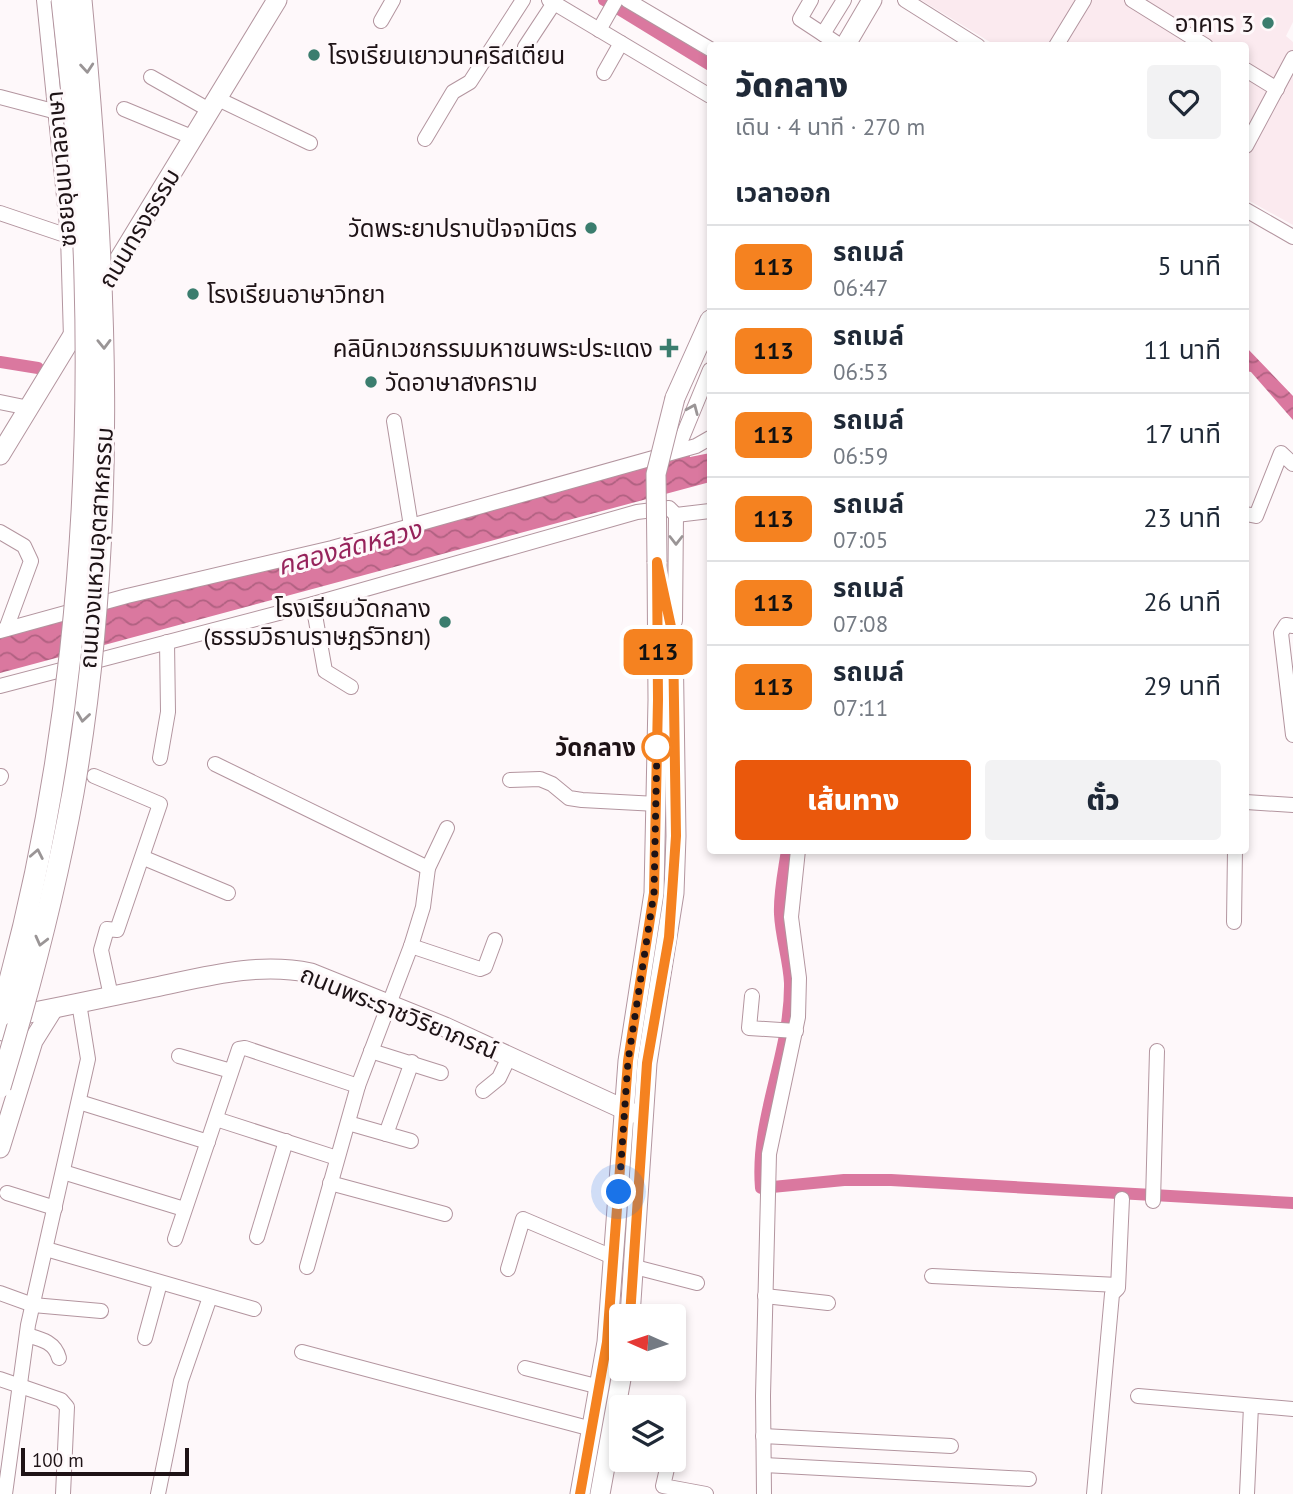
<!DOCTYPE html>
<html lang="th">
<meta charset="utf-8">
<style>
body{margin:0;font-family:"PT Sans","Noto Sans Thai",sans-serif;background:#f2f2f3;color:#1f2937;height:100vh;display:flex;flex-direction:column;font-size:26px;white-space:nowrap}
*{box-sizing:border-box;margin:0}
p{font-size:23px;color:#747a83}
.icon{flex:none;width:38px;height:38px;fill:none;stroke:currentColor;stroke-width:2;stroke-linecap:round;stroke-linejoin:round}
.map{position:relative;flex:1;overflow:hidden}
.drawer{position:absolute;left:707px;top:42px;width:542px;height:812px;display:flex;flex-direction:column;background:#fff;border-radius:7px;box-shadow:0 4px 10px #0003}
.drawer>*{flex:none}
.badge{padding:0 14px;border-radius:10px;font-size:24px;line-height:46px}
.needle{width:46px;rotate:273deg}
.fabs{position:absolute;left:609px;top:1304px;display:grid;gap:14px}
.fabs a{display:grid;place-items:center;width:77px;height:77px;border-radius:7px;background:#fff;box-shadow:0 4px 10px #0003;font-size:35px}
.scale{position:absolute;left:21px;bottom:18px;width:168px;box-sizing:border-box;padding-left:7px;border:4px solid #1e1316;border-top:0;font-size:19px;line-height:24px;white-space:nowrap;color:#1e1316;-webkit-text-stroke:5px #fef8fa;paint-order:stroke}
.you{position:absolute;width:35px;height:35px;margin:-18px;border:5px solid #fff;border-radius:50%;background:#1a73e8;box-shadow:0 0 0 10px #1a73e833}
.map>.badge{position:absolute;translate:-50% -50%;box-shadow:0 0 0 4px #fff}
h2{padding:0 28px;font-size:26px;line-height:63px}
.round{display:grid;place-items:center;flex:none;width:74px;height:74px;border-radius:7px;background:#f2f2f3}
.summary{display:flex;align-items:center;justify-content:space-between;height:119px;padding:0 28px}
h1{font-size:33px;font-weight:800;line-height:52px}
.cta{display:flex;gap:14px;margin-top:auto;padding:14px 28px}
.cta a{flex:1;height:80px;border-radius:7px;background:#ea580c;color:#fff;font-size:28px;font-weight:800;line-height:80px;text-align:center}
.cta a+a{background:#f2f2f3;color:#1f2937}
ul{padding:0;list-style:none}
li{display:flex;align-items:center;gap:21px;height:84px;padding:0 28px;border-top:2px solid #e0e1e3}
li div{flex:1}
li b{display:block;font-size:26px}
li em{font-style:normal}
li .badge{min-width:77px;font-weight:700;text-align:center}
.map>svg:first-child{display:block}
.built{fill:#fbeaef}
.water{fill:url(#water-waves)}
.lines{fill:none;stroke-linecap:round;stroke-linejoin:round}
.canal{stroke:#da789f;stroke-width:12}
.street-casing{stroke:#b3959f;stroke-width:16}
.secondary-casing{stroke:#b3959f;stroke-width:21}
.street{stroke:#fff;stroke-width:14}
.secondary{stroke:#fff;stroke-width:19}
.secondary-bridge-casing{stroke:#b3959f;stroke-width:21;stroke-linecap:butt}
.primary-bridge-casing{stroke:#b3959f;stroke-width:23;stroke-linecap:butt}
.secondary-bridge{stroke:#fff;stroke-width:19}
.primary-bridge{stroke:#fff;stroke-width:21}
.oneway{stroke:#9a9596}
.line-casing{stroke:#fff;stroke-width:16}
.line{stroke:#f58220;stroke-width:10}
.walk{stroke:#1e1316;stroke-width:7;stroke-dasharray:0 12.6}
.poi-dot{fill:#3b7d6e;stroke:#fef8fa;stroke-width:2.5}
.stop-dot{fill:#fff;stroke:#f58220;stroke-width:3.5}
.labels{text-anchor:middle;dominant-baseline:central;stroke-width:6;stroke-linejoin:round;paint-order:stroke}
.poi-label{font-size:24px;fill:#1e1316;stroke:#fef8fa;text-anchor:end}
.street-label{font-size:24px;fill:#1e1316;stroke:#fef8fa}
.stop-label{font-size:24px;font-weight:bold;fill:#1e1316;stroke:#fef8fa;text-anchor:end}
.water-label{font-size:26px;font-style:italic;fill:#96235b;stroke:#fef8fa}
</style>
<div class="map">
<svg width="1293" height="1494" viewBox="0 0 1293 1494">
<defs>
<pattern id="water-waves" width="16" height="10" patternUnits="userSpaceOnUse" patternTransform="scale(1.75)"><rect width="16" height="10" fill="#da789f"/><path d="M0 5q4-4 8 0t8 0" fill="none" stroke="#b06181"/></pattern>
</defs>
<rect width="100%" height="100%" fill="#fef8fa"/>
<!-- built -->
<path class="built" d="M921,0H1293V22L1286,36L1293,42V225L1246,199V46L995,45Z"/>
<!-- water -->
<g class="water">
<path d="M1246,347L1293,396V420L1251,372L1246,371Z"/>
<path d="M689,452L690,457L710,453V482L0,673V635Z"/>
</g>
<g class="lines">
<!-- canal -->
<g class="canal">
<path d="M604,0L710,65"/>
<path d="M0,362L38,368"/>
<path d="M787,850C784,871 779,893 780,914C781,937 789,960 790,983C791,1054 755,1117 761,1188L844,1180H891L1293,1203"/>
</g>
<!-- street casing -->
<g class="street-casing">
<g id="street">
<path d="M44,0L68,236L71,338"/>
<path d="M549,0L710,96"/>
<path d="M627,0L710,49"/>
<path d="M811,0L800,19L841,46"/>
<path d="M905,0L978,46"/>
<path d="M1132,0L1206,46"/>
<path d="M381,21L393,0"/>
<path d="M599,30L616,0"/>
<path d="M823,34L844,0"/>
<path d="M1056,46L1084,0"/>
<path d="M525,47L554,3"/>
<path d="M1246,70L1277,89"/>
<path d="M604,73L621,43"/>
<path d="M151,77L211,111"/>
<path d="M0,97L57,112"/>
<path d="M218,99L310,143"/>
<path d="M124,109L194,138"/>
<path d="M425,139L453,92L470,82L523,0"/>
<path d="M1246,146L1293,58"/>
<path d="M1246,210L1293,237"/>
<path d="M0,213L68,236"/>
<path d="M0,402L29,408"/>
<path d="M394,421L411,526"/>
<path d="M677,450L710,370"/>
<path d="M1246,514L1256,516L1281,453L1293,464"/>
<path d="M676,515L710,511"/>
<path d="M0,532L24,546L31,561L6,629"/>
<path d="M313,604L325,671L351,687"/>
<path d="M1293,626L1286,625L1281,633L1293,735"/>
<path d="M0,631L127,596L332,548L696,446L710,438"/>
<path d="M0,686L313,604L637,512L669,508L676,515L675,621"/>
<path d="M160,758L168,712L167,642"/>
<path d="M215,764L428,868"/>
<path d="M94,776L160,804L117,930L107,929L101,950L111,996"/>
<path d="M0,778L1,776"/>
<path d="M510,780L540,779L552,784L569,798L582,800L657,804"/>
<path d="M1246,802L1293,805"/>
<path d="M144,858L228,893"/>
<path d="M1234,922L1235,850"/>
<path d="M411,946L480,969L485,967L495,940"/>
<path d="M752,996L749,1028L796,1031"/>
<path d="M371,1051L441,1073"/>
<path d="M179,1056L231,1071"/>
<path d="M483,1091L499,1078L509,1057"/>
<path d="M79,1102L208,1142"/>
<path d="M216,1119L337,1158"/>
<path d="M348,1123L411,1141"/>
<path d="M386,1134L412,1062"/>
<path d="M63,1172L184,1209"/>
<path d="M330,1183L445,1214"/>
<path d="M7,1193L55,1208"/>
<path d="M1153,1201L1157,1051"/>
<path d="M257,1237L286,1141"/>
<path d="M175,1239L239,1049L245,1048L358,1086"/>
<path d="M46,1249L254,1309"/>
<path d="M307,1267L358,1086L411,946L423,907L428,868L447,828"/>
<path d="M635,1267L697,1283"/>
<path d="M508,1269L523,1219L615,1258"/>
<path d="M932,1276L1118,1285"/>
<path d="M0,1293L33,1305L101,1311"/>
<path d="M765,1296L828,1303"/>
<path d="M27,1335C41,1339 55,1342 59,1358"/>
<path d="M145,1338L160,1283"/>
<path d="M302,1352L592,1429"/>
<path d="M525,1368L600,1387"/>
<path d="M0,1379L61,1400L67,1407L63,1494"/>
<path d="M1138,1396L1293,1409"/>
<path d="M763,1436L951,1446"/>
<path d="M669,1460L663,1486L706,1494"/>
<path d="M764,1465L1029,1479"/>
<path d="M5,1494L28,1325L88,1059L79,1003"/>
<path d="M158,1494L181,1381L210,1297"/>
<path d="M764,1494L763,1396L769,1154L798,1017L799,978L791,917L798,850"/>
<path d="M1094,1494L1112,1294L1118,1288L1122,1199"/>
<path d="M1247,1494L1251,1406"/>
</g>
</g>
<!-- secondary casing -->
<g class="secondary-casing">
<g id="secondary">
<path d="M845,46L872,0"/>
<path d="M675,398L710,320"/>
<path d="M0,455L277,0"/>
<path d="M8,1017C58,1008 107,997 156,987C208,976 258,962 311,973L445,1027L632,1113"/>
<path d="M0,1030L19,1036L25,1046"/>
<path d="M0,1148L33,1041L53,1009"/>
<path d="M630,1316L647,1063L674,893L676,836L673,636L666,603"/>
<path d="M580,1494L607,1342L628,1061L654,893L658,700L657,562"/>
<path d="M600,1494L623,1368"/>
</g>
</g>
<!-- street -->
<use href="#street" class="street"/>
<!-- secondary -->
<use href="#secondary" class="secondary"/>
<!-- secondary-bridge casing -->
<g class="secondary-bridge-casing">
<path id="secondary-bridge" d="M657,562L656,474L675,398"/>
</g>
<!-- primary-bridge casing -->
<g class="primary-bridge-casing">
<g id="primary-bridge">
<path d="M0,1016C68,781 92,523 85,279C83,186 72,93 62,0"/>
<path d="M0,1087C29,991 55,892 73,793C119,530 106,264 81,0"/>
</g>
</g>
<!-- secondary-bridge -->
<use href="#secondary-bridge" class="secondary-bridge"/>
<!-- primary-bridge -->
<use href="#primary-bridge" class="primary-bridge"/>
</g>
<!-- one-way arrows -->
<defs><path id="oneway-chevron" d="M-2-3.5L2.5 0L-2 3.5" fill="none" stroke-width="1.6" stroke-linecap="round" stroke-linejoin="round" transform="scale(1.75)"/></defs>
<g class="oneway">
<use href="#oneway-chevron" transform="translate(87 68) rotate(85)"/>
<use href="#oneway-chevron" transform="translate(104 344) rotate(89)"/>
<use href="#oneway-chevron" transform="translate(693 409) rotate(-67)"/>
<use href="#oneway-chevron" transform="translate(676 540) rotate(90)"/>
<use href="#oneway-chevron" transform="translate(83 717) rotate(98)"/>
<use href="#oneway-chevron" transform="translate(37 854) rotate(-79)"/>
<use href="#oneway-chevron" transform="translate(41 941) rotate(104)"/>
</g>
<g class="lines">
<!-- line casing -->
<g class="line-casing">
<path id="line" d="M580,1494L607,1342L628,1061L654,893L658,700L657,562L673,636L676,836L669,937L647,1063L630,1316"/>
</g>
<!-- line -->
<use href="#line" class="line"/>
<!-- walk -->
<path class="walk" d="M619,1192L628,1061L654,893L657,747"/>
</g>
<!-- markers -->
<g class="poi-dot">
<circle cx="1268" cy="23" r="7"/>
<circle cx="314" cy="55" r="7"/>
<circle cx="591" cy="228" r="7"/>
<circle cx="193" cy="294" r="7"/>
<path d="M665.5 337.5h7v7h7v7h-7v7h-7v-7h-7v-7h7z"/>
<circle cx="371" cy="382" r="7"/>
<circle cx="445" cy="622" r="7"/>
</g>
<circle class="stop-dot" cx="657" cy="747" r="14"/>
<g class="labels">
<!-- poi labels -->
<g class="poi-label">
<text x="1254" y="23">อาคาร 3</text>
<text x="328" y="55" text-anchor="start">โรงเรียนเยาวนาคริสเตียน</text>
<text x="577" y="228">วัดพระยาปราบปัจจามิตร</text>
<text x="207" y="294" text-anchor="start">โรงเรียนอาษาวิทยา</text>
<text x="653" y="348">คลินิกเวชกรรมมหาชนพระประแดง</text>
<text x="385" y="382" text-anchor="start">วัดอาษาสงคราม</text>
<text x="431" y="608">โรงเรียนวัดกลาง<tspan x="431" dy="28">(ธรรมวิธานราษฎร์วิทยา)</tspan></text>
</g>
<!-- street labels -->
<g class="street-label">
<text transform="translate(61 169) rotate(-95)">ซอยอุนบาลอาษา</text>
<text transform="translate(139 228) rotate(-59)">ถนนทรงธรรม</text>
<text transform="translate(96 548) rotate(-86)">ถนนวงแหวนอุตสาหกรรม</text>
<text transform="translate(399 1012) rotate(22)">ถนนพระราชวิริยาภรณ์</text>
</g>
<!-- stop labels -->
<g class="stop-label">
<text x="636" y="747">วัดกลาง</text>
</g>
<!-- water labels -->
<g class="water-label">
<text transform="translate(349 547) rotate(-15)">คลองลัดหลวง</text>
</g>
</g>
</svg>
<div class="fabs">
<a><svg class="needle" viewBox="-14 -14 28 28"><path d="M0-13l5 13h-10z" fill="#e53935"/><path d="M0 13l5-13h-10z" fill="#747a83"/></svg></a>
<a><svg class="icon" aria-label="layers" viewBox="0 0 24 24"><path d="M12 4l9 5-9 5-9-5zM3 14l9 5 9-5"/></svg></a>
</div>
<div class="scale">100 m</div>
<div class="you" style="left:619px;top:1192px"></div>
<b class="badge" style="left:658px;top:652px;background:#f58220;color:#111">113</b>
<section class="drawer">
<div class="summary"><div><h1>วัดกลาง</h1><p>เดิน · 4 นาที · 270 m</p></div><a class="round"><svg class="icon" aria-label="heart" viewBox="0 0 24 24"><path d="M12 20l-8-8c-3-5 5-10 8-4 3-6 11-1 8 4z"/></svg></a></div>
<h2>เวลาออก</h2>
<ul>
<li><span class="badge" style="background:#f58220;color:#111">113</span><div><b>รถเมล์</b><p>06:47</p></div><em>5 นาที</em></li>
<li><span class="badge" style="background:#f58220;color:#111">113</span><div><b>รถเมล์</b><p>06:53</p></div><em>11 นาที</em></li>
<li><span class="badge" style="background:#f58220;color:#111">113</span><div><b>รถเมล์</b><p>06:59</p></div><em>17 นาที</em></li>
<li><span class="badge" style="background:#f58220;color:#111">113</span><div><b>รถเมล์</b><p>07:05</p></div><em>23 นาที</em></li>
<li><span class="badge" style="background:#f58220;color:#111">113</span><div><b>รถเมล์</b><p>07:08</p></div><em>26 นาที</em></li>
<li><span class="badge" style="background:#f58220;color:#111">113</span><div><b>รถเมล์</b><p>07:11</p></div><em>29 นาที</em></li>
</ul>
<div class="cta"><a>เส้นทาง</a><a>ตั๋ว</a></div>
</section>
</div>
